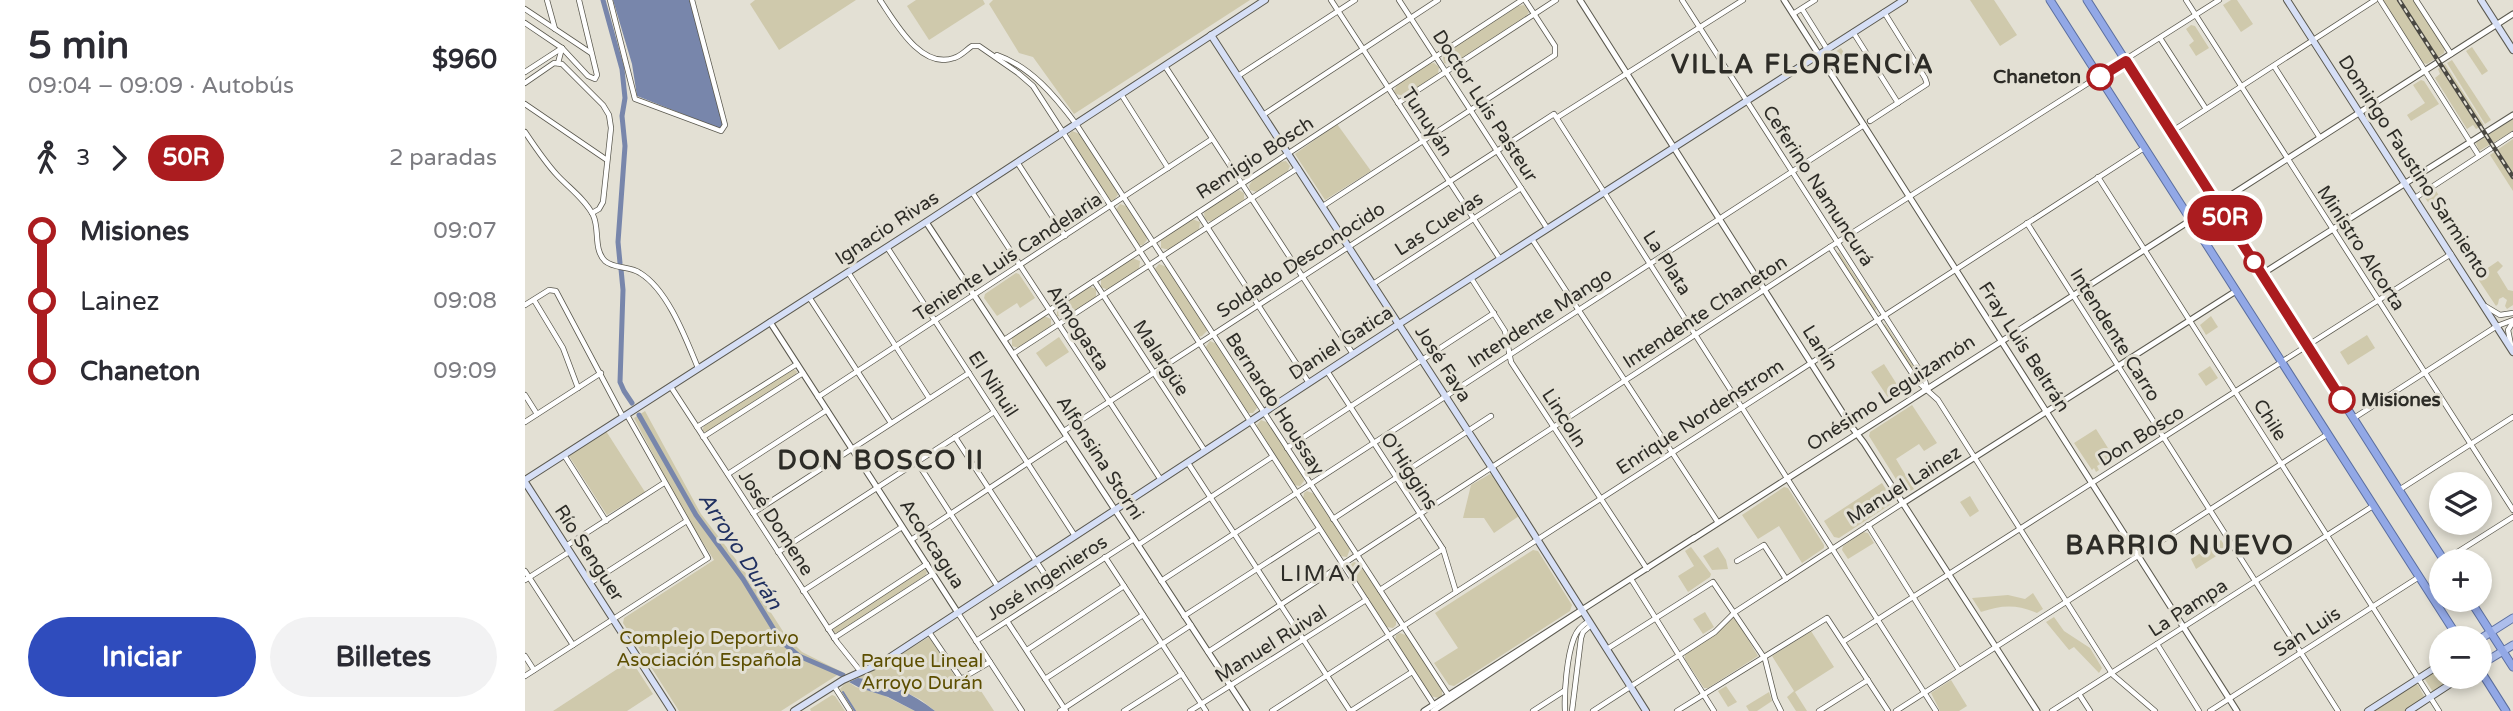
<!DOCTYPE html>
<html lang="es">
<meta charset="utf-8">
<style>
body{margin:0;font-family:"Varela Round",sans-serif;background:#f2f2f3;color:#2b2b33;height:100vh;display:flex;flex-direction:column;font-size:26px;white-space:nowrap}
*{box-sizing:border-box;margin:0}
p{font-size:23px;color:#7c7c81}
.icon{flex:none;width:38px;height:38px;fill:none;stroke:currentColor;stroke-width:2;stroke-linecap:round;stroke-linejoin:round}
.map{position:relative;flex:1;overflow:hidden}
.drawer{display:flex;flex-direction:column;background:#fff;width:525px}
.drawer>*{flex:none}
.badge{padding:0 14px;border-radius:23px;font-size:24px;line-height:46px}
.controls{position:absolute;left:1904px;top:472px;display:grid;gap:14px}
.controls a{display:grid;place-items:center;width:63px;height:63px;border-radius:50%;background:#fff;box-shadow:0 4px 10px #0003;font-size:35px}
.map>.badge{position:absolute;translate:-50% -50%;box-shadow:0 0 0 4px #fff}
.legs{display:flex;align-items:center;gap:10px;height:77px;padding:0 28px;font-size:23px}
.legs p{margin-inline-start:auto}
.headline{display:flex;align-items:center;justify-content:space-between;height:119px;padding:0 28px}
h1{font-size:38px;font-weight:700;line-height:52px}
.cta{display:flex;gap:14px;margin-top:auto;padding:14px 28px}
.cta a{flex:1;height:80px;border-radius:42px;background:#2f4cbd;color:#fff;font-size:28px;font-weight:700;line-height:80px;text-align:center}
.cta a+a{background:#f2f2f3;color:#2b2b33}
ul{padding:0 28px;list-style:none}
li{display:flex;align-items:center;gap:24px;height:70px;font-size:26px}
li i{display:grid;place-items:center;width:10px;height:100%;margin:0 9px;background:currentColor}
li i::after{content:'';width:18px;height:18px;margin:-9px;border:5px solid;border-radius:50%;background:#fff}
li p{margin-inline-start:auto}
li:first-child i{background:linear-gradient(#0000 50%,currentColor 0)}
li:last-child i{background:linear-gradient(currentColor 50%,#0000 0)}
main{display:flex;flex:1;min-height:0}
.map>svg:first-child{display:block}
.green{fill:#cfc9ac}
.water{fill:#7886ab}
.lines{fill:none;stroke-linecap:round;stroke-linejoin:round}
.stream{stroke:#7886ab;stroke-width:2}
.canal{stroke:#7886ab;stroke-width:5}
.minor-casing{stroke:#5b594f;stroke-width:6}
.tertiary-casing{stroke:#5b594f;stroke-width:7}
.secondary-casing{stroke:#5b594f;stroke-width:8}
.primary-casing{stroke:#5c6f9f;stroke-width:9}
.trunk-casing{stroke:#5c6f9f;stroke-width:9}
.minor{stroke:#fff;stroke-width:4.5}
.tertiary{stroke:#fff;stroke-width:5}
.secondary{stroke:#d6dff6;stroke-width:6}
.primary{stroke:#adbeec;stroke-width:7}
.trunk{stroke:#92a8e6;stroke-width:7}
.rail-casing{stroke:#4a4842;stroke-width:4.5}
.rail{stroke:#e3e0d4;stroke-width:2;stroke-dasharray:5;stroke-linecap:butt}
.line-1-casing{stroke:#fff;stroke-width:16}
.line-1{stroke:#ab1c1f;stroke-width:10}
.stop-1-dot{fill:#fff;stroke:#ab1c1f;stroke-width:3.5}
.labels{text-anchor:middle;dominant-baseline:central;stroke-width:6;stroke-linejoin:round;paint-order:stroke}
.stop-label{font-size:19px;font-weight:bold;fill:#2d2c27;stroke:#e3e0d4;text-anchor:end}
.street-label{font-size:19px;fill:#2d2c27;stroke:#e3e0d4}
.park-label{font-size:19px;fill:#5c4e00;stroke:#e3e0d4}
.water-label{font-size:21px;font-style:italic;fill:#203060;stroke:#e3e0d4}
.quarter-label{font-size:23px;letter-spacing:2px;fill:#2d2c27;stroke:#e3e0d4}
.district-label{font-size:26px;font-weight:bold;letter-spacing:2px;fill:#2d2c27;stroke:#e3e0d4}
</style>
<main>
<section class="drawer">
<div class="headline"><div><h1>5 min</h1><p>09:04 – 09:09 · Autobús</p></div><b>$960</b></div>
<div class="legs"><svg class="icon" aria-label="walk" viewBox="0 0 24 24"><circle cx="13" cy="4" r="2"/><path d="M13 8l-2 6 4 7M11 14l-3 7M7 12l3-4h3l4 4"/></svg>3<svg class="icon" aria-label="forward" viewBox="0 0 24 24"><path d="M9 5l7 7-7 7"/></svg><b class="badge" style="background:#ab1c1f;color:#fff">50R</b><p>2 paradas</p></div>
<ul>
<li><i style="color:#ab1c1f"></i><b>Misiones</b><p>09:07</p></li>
<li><i style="color:#ab1c1f"></i><span>Lainez</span><p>09:08</p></li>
<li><i style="color:#ab1c1f"></i><b>Chaneton</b><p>09:09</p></li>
</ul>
<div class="cta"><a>Iniciar</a><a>Billetes</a></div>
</section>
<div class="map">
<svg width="1988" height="711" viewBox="0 0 1988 711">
<rect width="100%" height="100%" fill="#e3e0d4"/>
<!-- green -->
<g class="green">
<path d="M230,0H331L254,50L225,4Z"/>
<path d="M391,0H458L460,4L404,40L382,6Z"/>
<path d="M468,0H725L549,114L508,57L494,53L464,4Z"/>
<path d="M1445,0H1469L1492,35L1475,46Z"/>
<path d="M1706,0H1712L1728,24L1716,32L1698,5Z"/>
<path d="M1858,0H1889L1920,48L1919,53L1902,64L1898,63Z"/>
<path d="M999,5L1004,12L1000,18L927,65L919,63L918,57L920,53L993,6Z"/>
<path d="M1666,25L1670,26L1684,48L1671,56L1664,45L1669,41L1661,29Z"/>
<path d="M1947,47L1963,71L1957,75L1941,51Z"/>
<path d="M1316,48L1323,59L1310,67L1305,59L1307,54Z"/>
<path d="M1927,60L1966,120L1960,124L1922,63Z"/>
<path d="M909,63L914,67L913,74L879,96L871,94L869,91L872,85L903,64Z"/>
<path d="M1920,64L1959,125L1951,129L1948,125L1942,129L1910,78L1915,74L1913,69Z"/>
<path d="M1896,80L1899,81L1914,104L1886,121L1882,115L1900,103L1888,85Z"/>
<path d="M1988,119V131L1954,151L1951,143Z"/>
<path d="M812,124L846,171L800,200L770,154Z"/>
<path d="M547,131L555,134L592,191L593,195L589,200L584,201L542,137Z"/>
<path d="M1988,139V191L1965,155Z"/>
<path d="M761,161L765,166L762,173L732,192L725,190L724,186C729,175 749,162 761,161Z"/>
<path d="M714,190L719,193V201L687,222L680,220L679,213L682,209Z"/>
<path d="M1911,191L1920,205L1910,212L1900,198Z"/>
<path d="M595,204L601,206L621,235L622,240L618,245H613L590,211Z"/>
<path d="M667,219L675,222L674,230L645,250L636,248V240Z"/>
<path d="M1314,252L1351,308V310H1348L1312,254Z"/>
<path d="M607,258L615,261L614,269L583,290L576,287V279Z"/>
<path d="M1973,261L1978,266L1972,272L1983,290L1988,291V305L1982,309L1980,306L1982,300L1978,297L1974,299L1973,304L1971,306L1951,276Z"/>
<path d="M634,264L642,267L681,326L682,331L677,336L673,337L629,270Z"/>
<path d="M491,273L494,274L510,298L495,308L492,303L472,316L459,298L460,294Z"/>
<path d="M564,286L571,289V298L541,317L532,316V307Z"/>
<path d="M519,316L526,319V327L494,348L487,346V337Z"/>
<path d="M1686,316L1693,327L1681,335L1675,325Z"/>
<path d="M1360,324L1398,380L1397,383L1395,382L1359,326Z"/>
<path d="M1842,335L1850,348L1823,365L1815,352Z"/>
<path d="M534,337L544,352L521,367L511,353Z"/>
<path d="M685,341L692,344L731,404L732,408L728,413H721L680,348Z"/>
<path d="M1359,364L1378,394L1366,402L1346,372Z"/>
<path d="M1685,366L1693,378L1681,386L1673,374Z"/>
<path d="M267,369L272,371L271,375L182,432L177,431L179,426Z"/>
<path d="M1387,405L1412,443L1399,451L1394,444L1371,459L1389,489L1382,493L1379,492L1344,436L1345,432Z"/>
<path d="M120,411L176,514L216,566L261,636L277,652L317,672L256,711H154L98,623L99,618L189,560L159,513L109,418Z"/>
<path d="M736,420L744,423L778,476L779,481L775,486L768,485L731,426Z"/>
<path d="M1571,429L1588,456L1572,466L1574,470L1571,472L1569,468L1567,470L1549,443Z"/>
<path d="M81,431L120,492L82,515L44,456Z"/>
<path d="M965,474L969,477L994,516L969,533L959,518H938L946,485Z"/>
<path d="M1357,483L1367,499L1366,504L1314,538L1309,537L1299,521Z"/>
<path d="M1259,487L1263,488L1299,545V548L1277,563L1254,526L1233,539L1217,515Z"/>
<path d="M782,491L790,494L825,549L822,557L815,556L778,499L779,493Z"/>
<path d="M1445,496L1454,511L1445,517L1435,502Z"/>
<path d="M1338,532L1343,533L1349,543L1323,559L1317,550L1318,546Z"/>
<path d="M1696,540L1702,549L1671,569L1666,559Z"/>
<path d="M1166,547L1186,574L1185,577L1163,592L1153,576L1169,566L1160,551Z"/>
<path d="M1193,547L1201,560L1203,569L1187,570L1178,556Z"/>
<path d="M1008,550L1013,551L1047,605L1045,611L929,686L924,685L909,663L933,648L910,613Z"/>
<path d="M829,562L836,565L871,618V625L868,628L861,627L824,571L825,565Z"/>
<path d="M398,569L402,571L401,575L313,633L308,632L309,627Z"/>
<path d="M1508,593L1518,609L1512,613C1492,604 1476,605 1456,612L1447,598L1483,595L1500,599Z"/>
<path d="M1180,612L1189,627L1178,634L1168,619Z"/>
<path d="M1209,616L1233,656L1183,688H1179L1160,659V654Z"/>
<path d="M1529,617L1539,631L1565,648L1577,668L1574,673L1549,647L1544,650L1521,622Z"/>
<path d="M1286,631L1309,667L1270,692L1282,711H1271L1262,697L1269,691L1247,656Z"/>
<path d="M875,633L883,636L917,688V695L914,698L905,696L870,641L871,635Z"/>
<path d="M404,637L435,684L447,677L469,711H410L396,700L363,683L329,677L355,667Z"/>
<path d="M106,660L128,694L102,711H28Z"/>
<path d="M1916,667V677H1932L1908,692L1899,678Z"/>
<path d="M1426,680L1442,706L1434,711H1415L1406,693Z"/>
<path d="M322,681L331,687L358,695L390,711H327L315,689Z"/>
<path d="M1889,684L1893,685L1900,698L1880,711H1848Z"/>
<path d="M1201,686L1212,702L1203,707L1193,691Z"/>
<path d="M1244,692L1247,701L1232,711H1224L1221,706Z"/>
<path d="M307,695L310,696L320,711H286L285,709Z"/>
</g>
<!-- water -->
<g class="water">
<path d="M88,0H165L198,126L196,129L112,96L107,64Z"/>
<path d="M333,678C362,681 387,693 410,711H390L363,697L335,688L324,682Z"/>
</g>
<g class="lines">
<!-- stream -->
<path class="stream" d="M318,692L330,711"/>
<!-- canal -->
<g class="canal">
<path d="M78,0L97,69L100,98L97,116L100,146L93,242L95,263"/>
<path d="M96,269L98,290L95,382L99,391L107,403"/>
<path d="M114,415L171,515L218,579L256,641L274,656L318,675"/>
</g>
<!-- minor casing -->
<g class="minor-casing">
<g id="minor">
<path d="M22,0L30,29"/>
<path d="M85,0L110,99L196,131L200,125L167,0"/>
<path d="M355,0C370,22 396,70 429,58C436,56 441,50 447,46H454L493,73L508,86L909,705"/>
<path d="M806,0L975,259"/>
<path d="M874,0L1022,228"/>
<path d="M1157,0L1399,377L1402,388"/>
<path d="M1661,0L1988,510"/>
<path d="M1855,0L1954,156"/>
<path d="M1891,0L1926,54"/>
<path d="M0,9L66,53"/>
<path d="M1277,9L1302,49"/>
<path d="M1268,14L1290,0"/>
<path d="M0,23L37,48L63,76L70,79L72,75L54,0"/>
<path d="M1328,32L1373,103"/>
<path d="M1635,38L1681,109"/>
<path d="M472,55C506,67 530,96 551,124L924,696"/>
<path d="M33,63L37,48"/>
<path d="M640,66L828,354"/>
<path d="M1749,66L1795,138"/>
<path d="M0,72L37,48"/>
<path d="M713,76L830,0"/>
<path d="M0,83L29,63L37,64L78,105L84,115L86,128L78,202L74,209L67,213"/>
<path d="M596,94L643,168"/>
<path d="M873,103L1031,0"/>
<path d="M0,104L82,160"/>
<path d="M738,115L913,0"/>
<path d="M1033,117L1218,0"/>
<path d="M1345,121L1402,84L1400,78L1359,12"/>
<path d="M0,132C10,147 20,162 32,175C43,187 60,199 68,215C75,229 68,249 80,261C89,269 105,266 115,273C143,290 161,339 173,368"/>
<path d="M1646,132L1850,0"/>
<path d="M492,162L540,236"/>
<path d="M1573,177L1914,711"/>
<path d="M447,192L636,480"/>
<path d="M1890,198L1988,134"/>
<path d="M798,206L1030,55V46L1000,0"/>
<path d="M673,213L784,383"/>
<path d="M1502,223L1813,711"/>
<path d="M1007,239L1192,521"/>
<path d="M362,247L550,536"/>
<path d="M1305,247L1392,381L1413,400L1588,675L1630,711"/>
<path d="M323,272L404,398"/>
<path d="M946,278L980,331L986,362L1122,569"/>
<path d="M569,281L680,451"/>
<path d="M848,284L996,188"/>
<path d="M284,297L366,423"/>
<path d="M9,300L38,348L53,388"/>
<path d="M0,305L24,290L31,291L98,417"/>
<path d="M1960,306L1975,315L1988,313"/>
<path d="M479,340L997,0"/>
<path d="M1986,345L1983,330L1988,322"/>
<path d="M488,354L773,168"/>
<path d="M802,371L918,549L931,592"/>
<path d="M146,387L312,642L336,672"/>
<path d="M0,395L12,414"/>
<path d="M293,397L687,139"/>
<path d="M1829,418L1972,326L1988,320"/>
<path d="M0,422L76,373"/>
<path d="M172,427L272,364"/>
<path d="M539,431L1029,114L1411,711"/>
<path d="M178,437L278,373"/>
<path d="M430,437L530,590"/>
<path d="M762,448L969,313"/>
<path d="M39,455L81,521"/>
<path d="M392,462L473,587"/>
<path d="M663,463L825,711"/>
<path d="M203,474L302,410"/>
<path d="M1874,490L1988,417"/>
<path d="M228,513L444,373"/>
<path d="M808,519L966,416"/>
<path d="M1343,525L1434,670"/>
<path d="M386,540L542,437"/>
<path d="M613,545L747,457"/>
<path d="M41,546L139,483"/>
<path d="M253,552L469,412"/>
<path d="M580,557L681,711"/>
<path d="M1920,560L1988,517"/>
<path d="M1212,561L1239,545L1261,579"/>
<path d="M0,571L48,645"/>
<path d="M1106,579L1189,711"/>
<path d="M0,580L44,552"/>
<path d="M636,581L1339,125"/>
<path d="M65,583L160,522"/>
<path d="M855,590L918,549"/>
<path d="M278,591L377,527"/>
<path d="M433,613L497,711"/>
<path d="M659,616L794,529"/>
<path d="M482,621L541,711"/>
<path d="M303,629L402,564"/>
<path d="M404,632L436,679L465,662"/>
<path d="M309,638L408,574"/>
<path d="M451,641L609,539"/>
<path d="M1319,641L1926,254"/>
<path d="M1632,644L1674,711"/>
<path d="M1082,649L1188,582L1240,659L1250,699L1256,711"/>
<path d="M502,650L599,586"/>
<path d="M683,652L1305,247L1694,0"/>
<path d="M0,656L9,670"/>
<path d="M0,676L183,558L102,415"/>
<path d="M520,679L618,615"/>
<path d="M309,686L325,711"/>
<path d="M1554,694L1565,711"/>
<path d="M535,711L666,625"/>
<path d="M599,711L657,674"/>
<path d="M665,711L841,600"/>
<path d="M747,711L1619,148"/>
<path d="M826,711L887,672"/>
<path d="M1008,711L1039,691"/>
<path d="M1040,711C1039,691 1042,656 1049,638C1052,630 1057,625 1064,621"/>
<path d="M1047,711L1056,638L1058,632L1066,625"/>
<path d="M1068,711L1190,632L1210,612L1378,503"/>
<path d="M1152,711L1302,618L1363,711"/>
<path d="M1294,711L1343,680"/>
<path d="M1371,711L1803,434"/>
<path d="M1527,711L1848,506"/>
<path d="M1685,711L1894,577"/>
</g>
</g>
<!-- tertiary casing -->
<g class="tertiary-casing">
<g id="tertiary">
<path d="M1055,0L1326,426L1339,443L1512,711"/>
<path d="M1259,0L1712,711"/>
<path d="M1692,204L1988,14"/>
<path d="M401,222L722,711"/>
<path d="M1737,274L1988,115"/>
<path d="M245,322L433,613"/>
<path d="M1378,503L1711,291"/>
<path d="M1168,539L1666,220"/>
<path d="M899,711L1169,538"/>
<path d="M908,711L1055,613"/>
</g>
</g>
<!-- secondary casing -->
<g class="secondary-casing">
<g id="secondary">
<path d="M1762,0L1988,352"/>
<path d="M1956,0L1988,50"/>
<path d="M686,35L967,468L1121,711"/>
<path d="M0,480L401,222L740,0"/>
<path d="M0,482L147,711"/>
<path d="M269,711L318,680L356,663L874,324L1379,0"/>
<path d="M1843,711L1916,664"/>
<path d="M1884,711L1936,677"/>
</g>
</g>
<!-- primary casing -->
<g class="primary-casing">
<g id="primary">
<path d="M1955,639L1988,618"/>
<path d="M1955,665L1988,645"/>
</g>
</g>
<!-- trunk casing -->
<g class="trunk-casing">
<g id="trunk">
<path d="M1525,0L1934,639"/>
<path d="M1562,0L1920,562"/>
<path d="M1945,600L1988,667"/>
<path d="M1955,670L1981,711"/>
</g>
</g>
<!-- minor -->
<use href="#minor" class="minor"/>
<!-- tertiary -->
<use href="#tertiary" class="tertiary"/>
<!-- secondary -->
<use href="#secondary" class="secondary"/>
<!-- primary -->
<use href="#primary" class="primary"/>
<!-- trunk -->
<use href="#trunk" class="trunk"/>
<!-- rail casing -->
<g class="rail-casing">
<path id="rail" d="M1874,0L1988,177"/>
</g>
<!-- rail -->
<use href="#rail" class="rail"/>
</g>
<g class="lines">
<!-- line-1 casing -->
<g class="line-1-casing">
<path id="line-1" d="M1575,77L1601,61L1817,400"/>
</g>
<!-- line-1 -->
<use href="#line-1" class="line-1"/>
</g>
<!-- markers -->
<g class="stop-1-dot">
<circle cx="1575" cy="77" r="12"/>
<circle cx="1729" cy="262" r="9"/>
<circle cx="1817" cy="400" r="12"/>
</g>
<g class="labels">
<!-- stop labels -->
<g class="stop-label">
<text x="1556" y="77">Chaneton</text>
<text x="1836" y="400" text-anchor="start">Misiones</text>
</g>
<!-- street labels -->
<g class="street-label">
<text transform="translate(960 106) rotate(57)">Doctor Luis Pasteur</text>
<text transform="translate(902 122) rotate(57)">Tunuyán</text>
<text transform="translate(730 158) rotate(-33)">Remigio Bosch</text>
<text transform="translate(1889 167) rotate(57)">Domingo Faustino Sarmiento</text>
<text transform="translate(1293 186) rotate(57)">Ceferino Namuncurá</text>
<text transform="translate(914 224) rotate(-33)">Las Cuevas</text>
<text transform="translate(362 228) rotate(-33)">Ignacio Rivas</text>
<text transform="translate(1836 248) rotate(57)">Ministro Alcorta</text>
<text transform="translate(483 257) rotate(-33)">Teniente Luis Candelaria</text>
<text transform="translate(776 260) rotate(-33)">Soldado Desconocido</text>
<text transform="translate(1142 263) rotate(57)">La Plata</text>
<text transform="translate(1180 312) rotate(-33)">Intendente Chaneton</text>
<text transform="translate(1015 318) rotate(-33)">Intendente Mango</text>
<text transform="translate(553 328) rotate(57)">Aimogasta</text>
<text transform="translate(1590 335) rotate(58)">Intendente Carro</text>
<text transform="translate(816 343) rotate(-33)">Daniel Gatica</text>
<text transform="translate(1499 347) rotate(57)">Fray Luis Beltrán</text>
<text transform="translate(1295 348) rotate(58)">Lanín</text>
<text transform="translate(636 358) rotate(57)">Malargüe</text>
<text transform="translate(918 364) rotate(57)">José Fava</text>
<text transform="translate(468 384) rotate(57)">El Nihuil</text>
<text transform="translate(1366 393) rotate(-33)">Onésimo Leguizamón</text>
<text transform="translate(750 404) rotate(57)">Bernardo Houssay</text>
<text transform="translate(1175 417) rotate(-33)">Enrique Nordenstrom</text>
<text transform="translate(1039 418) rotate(57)">Lincoln</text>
<text transform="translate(1745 420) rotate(57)">Chile</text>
<text transform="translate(1616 436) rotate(-32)">Don Bosco</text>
<text transform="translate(575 458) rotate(57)">Alfonsina Storni</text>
<text transform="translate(884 471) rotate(57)">O'Higgins</text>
<text transform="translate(1379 485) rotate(-32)">Manuel Lainez</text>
<text transform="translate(251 523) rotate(57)">José Domene</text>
<text transform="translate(407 544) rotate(57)">Aconcagua</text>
<text transform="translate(64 553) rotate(57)">Río Senguer</text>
<text transform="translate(522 578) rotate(-33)">José Ingenieros</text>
<text transform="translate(1663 608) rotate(-33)">La Pampa</text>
<text transform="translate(1782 632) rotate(-33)">San Luis</text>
<text transform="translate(746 644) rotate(-32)">Manuel Ruival</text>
</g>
<!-- park labels -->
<g class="park-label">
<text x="184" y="638">Complejo Deportivo<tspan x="184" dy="22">Asociación Española</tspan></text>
<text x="397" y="661">Parque Lineal<tspan x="397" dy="22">Arroyo Durán</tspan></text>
</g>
<!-- water labels -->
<g class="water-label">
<text transform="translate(215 551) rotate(57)">Arroyo Durán</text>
</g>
<!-- quarter labels -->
<g class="quarter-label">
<text x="796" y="574">LIMAY</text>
</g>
<!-- district labels -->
<g class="district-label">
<text x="1278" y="64">VILLA FLORENCIA</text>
<text x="356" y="460">DON BOSCO II</text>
<text x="1655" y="545">BARRIO NUEVO</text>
</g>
</g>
</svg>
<div class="controls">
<a><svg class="icon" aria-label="layers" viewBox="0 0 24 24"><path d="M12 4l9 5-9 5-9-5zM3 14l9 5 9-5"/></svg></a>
<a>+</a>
<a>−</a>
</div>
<b class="badge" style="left:1700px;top:218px;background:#ab1c1f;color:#fff">50R</b>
</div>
</main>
